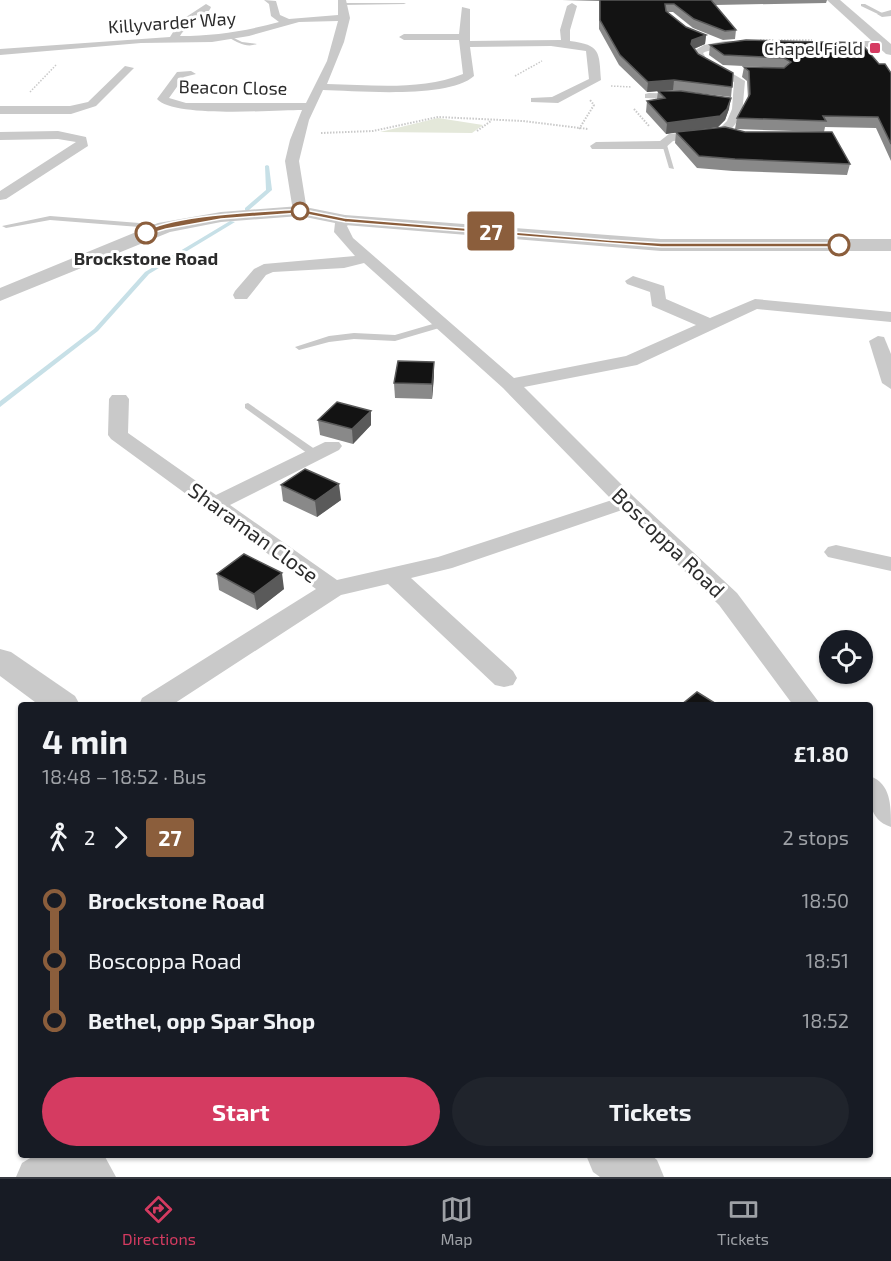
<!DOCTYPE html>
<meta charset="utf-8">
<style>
body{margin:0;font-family:"Exo 2",sans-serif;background:#20242c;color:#f1f3f6;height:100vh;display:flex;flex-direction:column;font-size:22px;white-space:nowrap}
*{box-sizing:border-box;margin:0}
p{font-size:20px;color:#9ea1a6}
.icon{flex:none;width:33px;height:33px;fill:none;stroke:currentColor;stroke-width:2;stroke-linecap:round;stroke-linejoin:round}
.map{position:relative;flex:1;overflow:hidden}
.drawer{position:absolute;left:18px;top:702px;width:855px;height:456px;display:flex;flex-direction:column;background:#171b24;border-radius:6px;box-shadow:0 2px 4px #0004}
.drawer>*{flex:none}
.badge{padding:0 12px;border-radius:4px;font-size:21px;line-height:39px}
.controls{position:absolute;left:819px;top:630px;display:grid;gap:12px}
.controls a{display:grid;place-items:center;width:54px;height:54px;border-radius:50%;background:#171b24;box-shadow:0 2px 4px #0004;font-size:30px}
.map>.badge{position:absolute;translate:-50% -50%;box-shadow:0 0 0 3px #fff}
.legs{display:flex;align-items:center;gap:9px;height:66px;padding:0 24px;font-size:20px}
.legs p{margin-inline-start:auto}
.headline{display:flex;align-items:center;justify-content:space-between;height:102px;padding:0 24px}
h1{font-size:33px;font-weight:700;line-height:45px}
.primary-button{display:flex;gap:12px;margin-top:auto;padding:12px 24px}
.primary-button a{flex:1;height:69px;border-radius:36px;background:#d53b61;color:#fff;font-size:24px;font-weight:700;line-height:69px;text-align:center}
.primary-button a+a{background:#20242c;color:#f1f3f6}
ul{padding:0 24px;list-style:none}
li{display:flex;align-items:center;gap:21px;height:60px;font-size:22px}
li i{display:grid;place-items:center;width:9px;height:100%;margin:0 8px;background:currentColor}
li i::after{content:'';width:15px;height:15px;margin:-8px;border:4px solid;border-radius:50%;background:#171b24}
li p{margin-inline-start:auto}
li:first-child i{background:linear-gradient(#0000 50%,currentColor 0)}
li:last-child i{background:linear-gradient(currentColor 50%,#0000 0)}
.dock{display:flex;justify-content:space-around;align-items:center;height:84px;border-top:2px solid #363941;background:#171b24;font-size:16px;color:#9ea1a6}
.dock a{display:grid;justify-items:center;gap:3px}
.dock .current{color:#d53b61}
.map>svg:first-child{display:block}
.green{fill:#e4e8da}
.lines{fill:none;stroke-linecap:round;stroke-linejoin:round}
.stream{fill:#c7e0e7;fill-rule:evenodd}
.path-far1{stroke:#c9c9c9;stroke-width:1.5;stroke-dasharray:1.5 1.5;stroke-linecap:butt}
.path{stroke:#c9c9c9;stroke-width:2;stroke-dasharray:1.5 1.5;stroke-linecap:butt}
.service{fill:#c9c9c9;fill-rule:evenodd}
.minor{fill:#c9c9c9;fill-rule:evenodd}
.tertiary{fill:#c9c9c9;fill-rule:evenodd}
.wall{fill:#898989;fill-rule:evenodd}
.shaded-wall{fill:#5a5a5a}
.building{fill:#131313;stroke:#5a5a5a;stroke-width:1.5}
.line-1{fill:#8b5e3c;stroke:#fff;stroke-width:1.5}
.poi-dot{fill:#d53b61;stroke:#fff;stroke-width:2}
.stop-1-dot{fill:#fff;stroke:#8b5e3c;stroke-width:3}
.labels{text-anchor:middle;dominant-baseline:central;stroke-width:6;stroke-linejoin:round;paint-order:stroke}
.far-street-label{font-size:18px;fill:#2c2c2c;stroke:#fff}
.far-poi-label{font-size:18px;fill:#2c2c2c;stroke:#fff;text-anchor:end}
.far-stop-label{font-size:18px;font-weight:bold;fill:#2c2c2c;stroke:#fff}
.street-label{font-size:21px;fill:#2c2c2c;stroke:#fff}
</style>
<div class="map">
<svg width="891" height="1177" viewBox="0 0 891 1177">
<rect width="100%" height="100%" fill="#fff"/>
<!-- green -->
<path class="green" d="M438,118L483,125L472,133L380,132Z"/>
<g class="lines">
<!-- stream -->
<g class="stream">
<path d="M267,165L269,166L272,190L249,210H245V208L266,190L265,166Z"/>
<path d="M230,221L235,222L149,274L98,331L0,407V401L94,329L145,272Z"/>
</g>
<!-- path-far1 -->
<g class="path-far1">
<path d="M760,40H812"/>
<path d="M515,76L542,61"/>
<path d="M611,86L632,87"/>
<path d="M30,92L56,65"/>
</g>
<!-- path -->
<g class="path">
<path d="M634,109L649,126"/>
<path d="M579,129L594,105L590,100"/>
<path d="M477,131L491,121"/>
<path d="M321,133L373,131L438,117L523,121L588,129"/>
</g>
<!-- service -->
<g class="service">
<path d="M341,3H404L406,4L343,5Z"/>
<path d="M861,4H865L884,14L880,15L861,6Z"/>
<path d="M230,36L242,42L257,44C247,48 238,43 230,38Z"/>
<path d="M662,144L667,145L674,169L669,168Z"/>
<path d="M50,216L165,225L169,227L165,229L50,220L6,228L2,226Z"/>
<path d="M443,321L447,324L446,326L395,341L354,339L329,342L299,350L295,347L329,336L354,333L395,335Z"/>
<path d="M248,403L319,452L320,454L319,456H311L245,408V404Z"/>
</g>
<!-- minor -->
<g class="minor">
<path d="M264,0L276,1L280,15L289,19L338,15V0H346L350,18L344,42L327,84C372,85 420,91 463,74L459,40H404L399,37L404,34H459L462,7L470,9V41L561,40L560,30L567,6L572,3L577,6L570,30V41C601,45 599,52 601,80L558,103L531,102V98L552,97L589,79L586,51L551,46L470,47L474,76C449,99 358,91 323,90L309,120L299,161L307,211L300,215L293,211L285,161L290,140L302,110C274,110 173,118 157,99L177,72L191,71L196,74L184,77L169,98L186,103H306L327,61L338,21L299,22L249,36L212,42L141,43L0,55V49L170,37L180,21L206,4L211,7C207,18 189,21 180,36C215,36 246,31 279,22L271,16L269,4Z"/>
<path d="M891,10V16L882,17L877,14Z"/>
<path d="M725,41H742L747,44C736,52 716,46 703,53L706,58L745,81L742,115L727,135L673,141L664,149H592L590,146L596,142L660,141L669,134L719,129L727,121L732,109L734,82L698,62L692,52L704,45Z"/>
<path d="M831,41H884L889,44L884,47L827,46L826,44Z"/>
<path d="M125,66L134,68L96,106L71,114H0V106H70L88,102Z"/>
<path d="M649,93L691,94L697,97L691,100L645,98V94Z"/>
<path d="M58,131L86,137L88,146L6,199L0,200V191L76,142L58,139L0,140V132Z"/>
<path d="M345,216L352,220L347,226L353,238L514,378L626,356L696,325L652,306L650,292L627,284L625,281L633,276L664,286L666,299L710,318L755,299L891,312V322L757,309L637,365L524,387L634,497L737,593L821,705H793L719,605L622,510L452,568L411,578L513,671L517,678L513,685L504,687L495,685L388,584L341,595L172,705H139L142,698L316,589L111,439L108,435L109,399L112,395H126L129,399L128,433L216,495L325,442H339L342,446L339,450L230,505L337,580L438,557L612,500L503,388L364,263L344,268L273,272L266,275L247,299H235L233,295L235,291L254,269L264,264L355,256L334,232L335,223Z"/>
<path d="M878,336L884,337L891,354V389L882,383L869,341Z"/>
<path d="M836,545L891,557V571L828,557L824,552L828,547Z"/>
<path d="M870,776C891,784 891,805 891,827C867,819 870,798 870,776Z"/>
<path d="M35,1155H104L116,1177H16L22,1163Z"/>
</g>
<!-- tertiary -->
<g class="tertiary">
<path d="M827,0H840L891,44V55L886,54Z"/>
<path d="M300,206L345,215L661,239H891V251H661L345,225L300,216L221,222L170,232L0,301V288L158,223L221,212Z"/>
<path d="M0,649L11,652L75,696L80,705H39L0,676Z"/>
<path d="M586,1155H651L657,1160L664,1177H600L593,1172Z"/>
</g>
</g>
<!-- wall -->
<g class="wall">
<path d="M562,0H827L826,3L715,5L736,30L735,39L723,40L693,28L673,12H667L686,27L706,35L705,44L694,49L698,54L732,87L731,97L681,91L729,109L725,120L718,127L686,131L850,164L847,175L733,171L697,168L675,143L676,132L666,134L646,112L647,101L657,99L658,91L647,92L619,65L599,29V1ZM673,90L681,91H659Z"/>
<path d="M710,45L879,64L891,73V161L876,128L825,127L824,132L735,129L737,118L748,98L747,81L742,77L744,67L782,68L723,65L709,55Z"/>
<path d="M434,376L432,399L395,398L394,383Z"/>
<path d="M318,420L371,425L353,444L320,435Z"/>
<path d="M281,485L341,500L317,517L283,501Z"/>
<path d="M217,574L284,589L257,610L219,590Z"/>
</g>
<!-- shaded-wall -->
<g class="shaded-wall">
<path d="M706,35L705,44L691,50L690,53L692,40Z"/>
<path d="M674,80L673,90L647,92L648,82Z"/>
<path d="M731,98L729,109L725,120L718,127L666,134L667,123Z"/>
<path d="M434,362V376L432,399V384Z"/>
<path d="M371,411V425L353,444L352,429Z"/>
<path d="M339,484L341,500L317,517L315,501Z"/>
<path d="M282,573L284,589L257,610L254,594Z"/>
</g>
<!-- building -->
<g class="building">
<path d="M600,0H711L736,30L725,31L694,19L674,4H665L666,11L686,27L706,35L692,40L691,44L698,54L733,73L732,87L674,80L648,82L620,55L600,20Z"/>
<path d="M746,40L861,43L879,64H885L891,73V144L878,117L823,116L826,121L737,118L750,94L749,71L744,67L784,68L791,62L784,58L724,55L710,45Z"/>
<path d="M658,91H681L731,98L727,109L720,116L667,123L647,101L665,98Z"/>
<path d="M725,127L745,132H832L850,164L735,159L699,156L676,132Z"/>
<path d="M398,361L434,362L432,384L394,383Z"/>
<path d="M337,402L371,411L352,429L318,420Z"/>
<path d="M305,469L339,484L315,501L281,485Z"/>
<path d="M244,554L282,573L254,594L217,574Z"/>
<path d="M697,692L718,705H681Z"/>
</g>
<!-- line-1 -->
<path class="line-1" d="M300,209L345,218L609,240L661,243H839L843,245L839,247H661L345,222L300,213L221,219L166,229L146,235L142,233C171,214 262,212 300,209Z"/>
<!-- markers -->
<rect class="poi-dot" x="869" y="42" width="12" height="12" rx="3"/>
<g class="stop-1-dot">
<circle cx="300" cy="211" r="8"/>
<circle cx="146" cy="233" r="10"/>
<circle cx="839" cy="245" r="10"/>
</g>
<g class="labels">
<!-- far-street labels -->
<g class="far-street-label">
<text transform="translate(172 22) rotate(-4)">Killyvarder Way</text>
<text transform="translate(233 87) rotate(1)">Beacon Close</text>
</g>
<!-- far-poi labels -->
<g class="far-poi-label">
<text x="863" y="48">Chapel Field</text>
</g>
<!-- far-stop labels -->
<g class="far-stop-label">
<text x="146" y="258">Brockstone Road</text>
</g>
<!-- street labels -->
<g class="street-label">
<text transform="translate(254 532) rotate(36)">Sharaman Close</text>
<text transform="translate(669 542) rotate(44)">Boscoppa Road</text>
</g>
</g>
</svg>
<div class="controls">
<a><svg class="icon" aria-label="locate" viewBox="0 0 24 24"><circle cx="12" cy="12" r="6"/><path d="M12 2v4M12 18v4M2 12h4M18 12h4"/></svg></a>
</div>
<b class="badge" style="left:491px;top:231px;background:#8b5e3c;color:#fff">27</b>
<section class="drawer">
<div class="headline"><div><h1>4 min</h1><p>18:48 – 18:52 · Bus</p></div><b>£1.80</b></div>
<div class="legs"><svg class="icon" aria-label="walk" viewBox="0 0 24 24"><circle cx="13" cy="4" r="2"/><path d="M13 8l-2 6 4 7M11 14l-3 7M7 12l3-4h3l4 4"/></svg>2<svg class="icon" aria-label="forward" viewBox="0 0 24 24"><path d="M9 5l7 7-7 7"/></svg><b class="badge" style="background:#8b5e3c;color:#fff">27</b><p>2 stops</p></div>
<ul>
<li><i style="color:#8b5e3c"></i><b>Brockstone Road</b><p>18:50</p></li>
<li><i style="color:#8b5e3c"></i><span>Boscoppa Road</span><p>18:51</p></li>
<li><i style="color:#8b5e3c"></i><b>Bethel, opp Spar Shop</b><p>18:52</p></li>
</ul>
<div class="primary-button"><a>Start</a><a>Tickets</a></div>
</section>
</div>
<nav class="dock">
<a class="current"><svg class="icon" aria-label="directions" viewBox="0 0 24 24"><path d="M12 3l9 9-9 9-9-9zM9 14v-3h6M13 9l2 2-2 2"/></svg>Directions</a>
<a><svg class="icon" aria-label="map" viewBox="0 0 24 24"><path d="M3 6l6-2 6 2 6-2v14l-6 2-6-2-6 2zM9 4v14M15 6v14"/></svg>Map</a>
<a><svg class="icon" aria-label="tickets" viewBox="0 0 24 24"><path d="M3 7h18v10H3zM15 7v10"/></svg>Tickets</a>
</nav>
